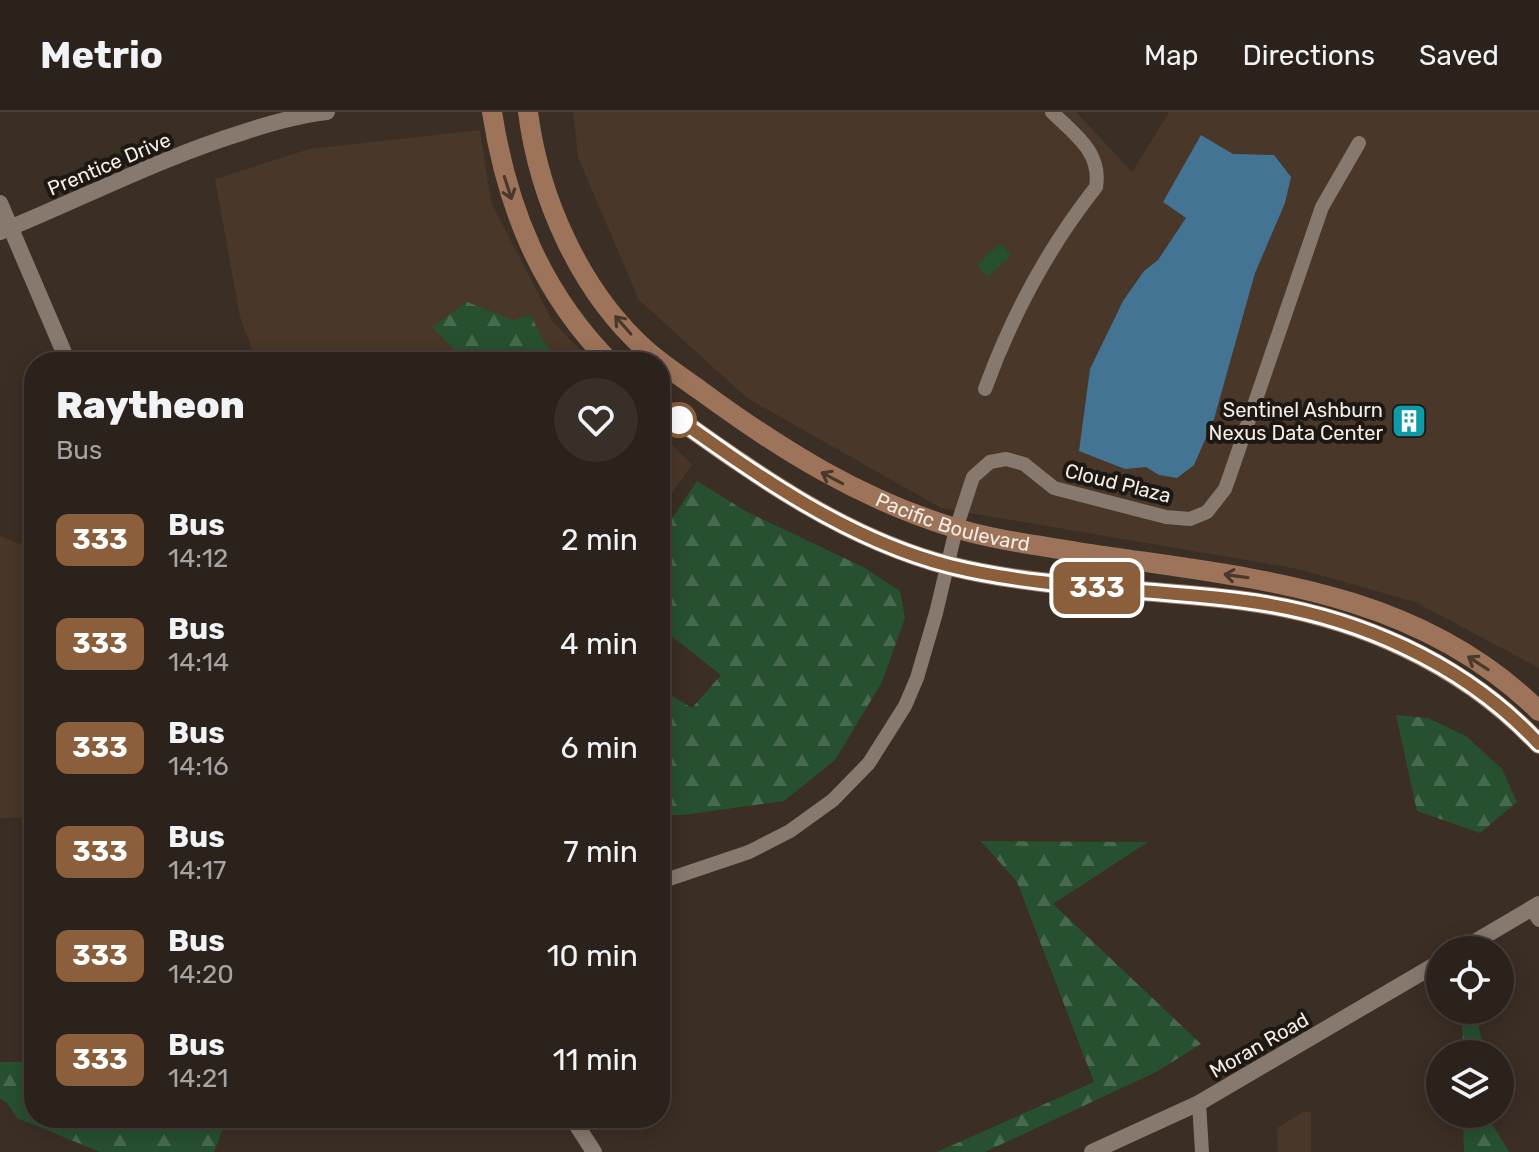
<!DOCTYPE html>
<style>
body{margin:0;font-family:Rubik,sans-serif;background:#382f29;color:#f1f3f6;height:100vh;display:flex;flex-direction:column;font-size:30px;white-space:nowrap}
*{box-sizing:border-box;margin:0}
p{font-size:26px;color:#a6a4a3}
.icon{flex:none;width:44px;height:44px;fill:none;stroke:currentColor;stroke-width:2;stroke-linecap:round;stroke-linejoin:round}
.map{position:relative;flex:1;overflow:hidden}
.side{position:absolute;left:24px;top:240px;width:646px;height:776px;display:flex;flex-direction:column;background:#2c221c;border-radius:32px;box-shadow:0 4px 20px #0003,0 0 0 2px #483f3b}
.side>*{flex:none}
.badge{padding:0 16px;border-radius:12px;font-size:28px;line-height:52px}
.buttons{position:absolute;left:1426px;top:824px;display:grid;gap:16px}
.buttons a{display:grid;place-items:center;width:88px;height:88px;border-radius:50%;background:#2c221c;box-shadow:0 4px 20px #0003,0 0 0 2px #483f3b;font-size:40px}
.map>.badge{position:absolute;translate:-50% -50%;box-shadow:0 0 0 4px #fff}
.round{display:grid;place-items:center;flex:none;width:84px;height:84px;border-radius:42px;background:#382f29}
.headline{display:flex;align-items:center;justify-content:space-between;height:136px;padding:0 32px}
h1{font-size:38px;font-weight:800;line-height:60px}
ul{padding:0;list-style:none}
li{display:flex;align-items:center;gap:24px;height:104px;padding:0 32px}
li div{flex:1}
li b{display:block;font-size:30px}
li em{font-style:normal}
li .badge{min-width:88px;font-weight:700;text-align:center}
header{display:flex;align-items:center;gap:48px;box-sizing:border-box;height:112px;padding:0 40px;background:#2c221c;border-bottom:2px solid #483f3b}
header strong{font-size:38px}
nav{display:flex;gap:44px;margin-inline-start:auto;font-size:28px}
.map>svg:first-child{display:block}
.built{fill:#493729}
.forest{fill:url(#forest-firs)}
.pitch{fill:#275030}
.water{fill:#447494}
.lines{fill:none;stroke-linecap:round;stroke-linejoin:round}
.minor{stroke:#87796e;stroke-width:14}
.tertiary{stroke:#87796e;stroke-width:16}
.secondary{stroke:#9d745a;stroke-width:20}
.oneway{stroke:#4a382c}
.line-casing{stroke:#fff;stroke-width:18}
.line{stroke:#8b5e3c;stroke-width:12}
.stop-dot{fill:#fff;stroke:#8b5e3c;stroke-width:4}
.labels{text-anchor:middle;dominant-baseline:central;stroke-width:8;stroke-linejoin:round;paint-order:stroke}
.street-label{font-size:20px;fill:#f5ede6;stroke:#1d1813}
.poi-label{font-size:20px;fill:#f5ede6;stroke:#1d1813;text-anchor:end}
</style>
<header>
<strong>Metrio</strong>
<nav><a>Map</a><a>Directions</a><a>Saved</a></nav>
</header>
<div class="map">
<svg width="1539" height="1040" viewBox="0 0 1539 1040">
<defs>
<pattern id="forest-firs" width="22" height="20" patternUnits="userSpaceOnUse" patternTransform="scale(2)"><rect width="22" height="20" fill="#275030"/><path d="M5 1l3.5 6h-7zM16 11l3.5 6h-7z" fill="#476a4e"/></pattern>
</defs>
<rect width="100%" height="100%" fill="#3b2e25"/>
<!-- built -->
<g class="built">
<path d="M573,0H1076L1132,60L1169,0H1539V556L1415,490L1298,457L941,396L747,286L639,188L578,45Z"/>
<path d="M480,18L491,90L553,210L592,250H257L240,205L215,67L309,37Z"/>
<path d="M660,320L692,353L660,398Z"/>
<path d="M0,424L20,432L29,427L34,437V706H0Z"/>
<path d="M1303,1000H1311V1040H1278L1277,1016Z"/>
</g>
<!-- forest -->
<g class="forest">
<path d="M467,190L513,208L531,203L543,229L562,250H467L432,215Z"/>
<path d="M697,369L747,400L863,455L900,479L905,506L882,570L835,648L784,689L683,703H660V577L692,596L721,563L660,515V425Z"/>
<path d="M1396,603L1428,606L1466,624L1502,657L1517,690L1480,721L1417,699Z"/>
<path d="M981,729L1148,730L1053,792L1201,932L1156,960L985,1040H937L1094,970L1017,770Z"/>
<path d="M1462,898L1476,904L1485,942H1463Z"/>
<path d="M0,950H34V1006H227L214,1040H100L17,1006L7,991L0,986Z"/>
<path d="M1463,1002H1486L1509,1040H1464Z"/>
</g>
<!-- pitch -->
<path class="pitch" d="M1000,131L1011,143L988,165L977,153Z"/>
<!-- water -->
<path class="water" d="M1201,23L1233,42L1274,43L1291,65L1285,91L1255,161L1214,307L1194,353L1177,366L1159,363L1146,355L1125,357L1079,339L1090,257L1123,189L1144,159L1158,148L1186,106L1163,90Z"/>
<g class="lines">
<!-- minor -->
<g class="minor">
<path d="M985,277C1012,203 1047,137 1096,75C1102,40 1074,22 1052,0"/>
<path d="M660,770L749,740L790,719L833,688L869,651L905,594L917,566L936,501L956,417L973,365L990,350L1006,347L1024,352L1054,376L1166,405L1190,407L1207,400L1225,377L1230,363L1322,95L1359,31"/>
<path d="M1531,797L1539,808"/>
<path d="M1199,991L1202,1040"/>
</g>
<!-- tertiary -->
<g class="tertiary">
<path d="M0,91L68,250"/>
<path d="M0,120C81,87 160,46 244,20C271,11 299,3 327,0"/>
<path d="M1461,838L1539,792"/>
<path d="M572,1006L594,1040"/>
<path d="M1092,1040L1199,991L1440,850"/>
</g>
<!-- secondary -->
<g class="secondary">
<path d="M492,0C507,96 541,180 610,250"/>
<path id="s1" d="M528,0C539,86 580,179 646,238C663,253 683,266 701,279C780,337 860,387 955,416C994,428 1037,433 1078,440C1244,466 1412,474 1539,599"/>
<path d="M660,294C750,358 841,426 950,454C1047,478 1147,476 1245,489C1355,504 1462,550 1539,632"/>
</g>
</g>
<!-- one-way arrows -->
<defs><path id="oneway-shaft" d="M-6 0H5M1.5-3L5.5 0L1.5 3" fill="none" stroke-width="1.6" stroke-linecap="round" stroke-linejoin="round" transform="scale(2)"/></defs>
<g class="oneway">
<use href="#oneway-shaft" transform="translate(508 76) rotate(72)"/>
<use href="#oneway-shaft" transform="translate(623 213) rotate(-131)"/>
<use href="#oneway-shaft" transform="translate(832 366) rotate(-152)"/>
<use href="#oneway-shaft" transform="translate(1236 464) rotate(-172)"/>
<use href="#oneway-shaft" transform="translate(1478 551) rotate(-147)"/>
</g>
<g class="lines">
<!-- line casing -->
<g class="line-casing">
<path id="line" d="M660,294C750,358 841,426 950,454C1047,478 1147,476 1245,489C1354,503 1463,550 1539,632"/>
</g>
<!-- line -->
<use href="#line" class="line"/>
</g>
<!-- icons -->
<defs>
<g id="building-square" transform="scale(1.8)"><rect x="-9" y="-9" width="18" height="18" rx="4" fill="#0f9aa8" stroke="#1d1813"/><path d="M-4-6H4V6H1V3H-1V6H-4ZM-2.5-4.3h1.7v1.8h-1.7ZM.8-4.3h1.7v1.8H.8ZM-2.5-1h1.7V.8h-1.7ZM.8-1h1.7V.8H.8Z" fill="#fff"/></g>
</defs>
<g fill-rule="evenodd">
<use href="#building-square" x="1409" y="309"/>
</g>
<!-- markers -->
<circle class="stop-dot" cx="679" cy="308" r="16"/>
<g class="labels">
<!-- street labels -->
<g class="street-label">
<text transform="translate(109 52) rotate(-23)">Prentice Drive</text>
<text transform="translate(1118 371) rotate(14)">Cloud Plaza</text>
<text stroke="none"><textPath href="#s1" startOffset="626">Pacific Boulevard</textPath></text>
<text transform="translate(1259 933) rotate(-30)">Moran Road</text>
</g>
<!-- poi labels -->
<g class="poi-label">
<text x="1383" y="298">Sentinel Ashburn<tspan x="1383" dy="23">Nexus Data Center</tspan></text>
</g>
</g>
</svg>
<div class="buttons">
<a><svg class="icon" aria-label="locate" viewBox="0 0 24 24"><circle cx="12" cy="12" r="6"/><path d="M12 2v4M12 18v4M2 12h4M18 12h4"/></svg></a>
<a><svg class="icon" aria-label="layers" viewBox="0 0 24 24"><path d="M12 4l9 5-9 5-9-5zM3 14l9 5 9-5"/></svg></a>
</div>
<b class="badge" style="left:1097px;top:476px;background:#8b5e3c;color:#fff">333</b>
<section class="side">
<div class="headline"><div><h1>Raytheon</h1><p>Bus</p></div><a class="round"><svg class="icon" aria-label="heart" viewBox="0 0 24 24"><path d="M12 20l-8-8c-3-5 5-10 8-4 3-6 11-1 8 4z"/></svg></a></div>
<ul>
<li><span class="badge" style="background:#8b5e3c;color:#fff">333</span><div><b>Bus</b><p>14:12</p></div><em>2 min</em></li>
<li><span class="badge" style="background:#8b5e3c;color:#fff">333</span><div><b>Bus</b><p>14:14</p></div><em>4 min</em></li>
<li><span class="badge" style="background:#8b5e3c;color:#fff">333</span><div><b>Bus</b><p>14:16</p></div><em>6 min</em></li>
<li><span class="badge" style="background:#8b5e3c;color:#fff">333</span><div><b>Bus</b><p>14:17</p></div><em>7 min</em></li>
<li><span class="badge" style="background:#8b5e3c;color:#fff">333</span><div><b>Bus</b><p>14:20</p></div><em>10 min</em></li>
<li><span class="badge" style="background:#8b5e3c;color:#fff">333</span><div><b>Bus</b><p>14:21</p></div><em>11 min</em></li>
</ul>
</section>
</div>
